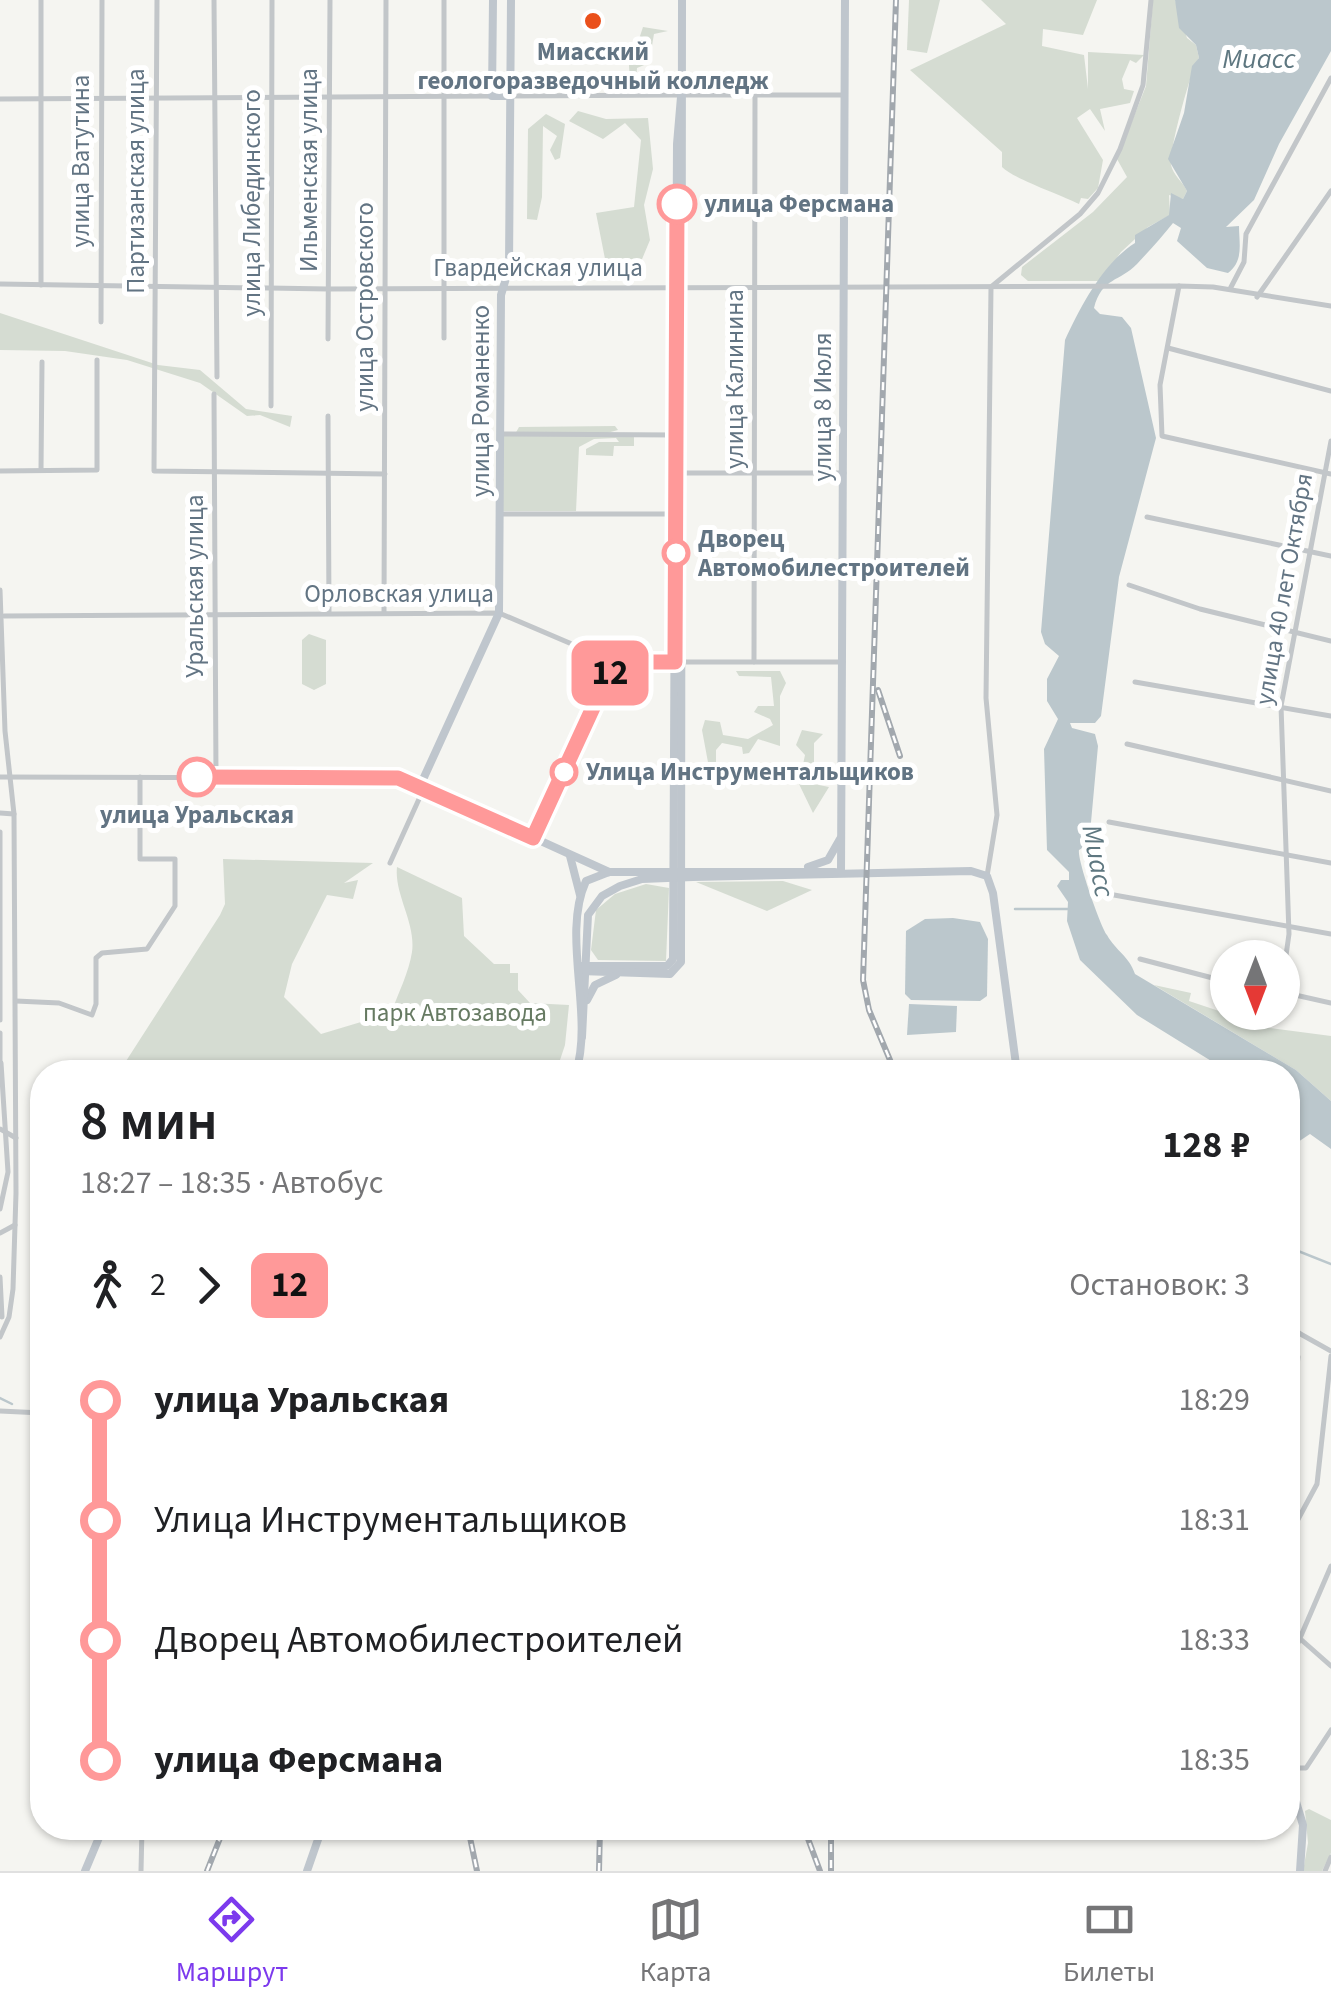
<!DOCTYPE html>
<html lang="ru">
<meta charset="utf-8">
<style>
body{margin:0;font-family:"Source Sans 3",sans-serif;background:#f2f2f2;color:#202124;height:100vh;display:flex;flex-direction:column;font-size:38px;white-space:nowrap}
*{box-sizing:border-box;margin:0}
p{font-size:32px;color:#757577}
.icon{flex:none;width:55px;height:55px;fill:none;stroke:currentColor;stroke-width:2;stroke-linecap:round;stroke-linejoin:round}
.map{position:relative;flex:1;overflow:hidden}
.side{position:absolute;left:30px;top:1060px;width:1270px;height:780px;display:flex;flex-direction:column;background:#fff;border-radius:40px;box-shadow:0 2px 8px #0004}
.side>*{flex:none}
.badge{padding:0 20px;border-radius:15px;font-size:35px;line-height:65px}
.needle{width:65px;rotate:180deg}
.controls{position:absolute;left:1210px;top:940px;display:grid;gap:20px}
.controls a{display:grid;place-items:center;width:90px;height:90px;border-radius:50%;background:#fff;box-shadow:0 2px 8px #0004;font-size:50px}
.map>.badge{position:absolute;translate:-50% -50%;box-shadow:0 0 0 5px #fff}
.legs{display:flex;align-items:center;gap:15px;height:110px;padding:0 50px;font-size:32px}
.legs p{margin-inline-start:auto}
.overview{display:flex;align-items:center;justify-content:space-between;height:170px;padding:0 50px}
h1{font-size:55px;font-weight:600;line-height:75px}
ul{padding:0 50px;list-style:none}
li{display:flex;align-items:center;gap:35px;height:120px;font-size:38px}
li i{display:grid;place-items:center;width:15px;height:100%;margin:0 12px;background:currentColor}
li i::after{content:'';width:25px;height:25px;margin:-12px;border:8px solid;border-radius:50%;background:#fff}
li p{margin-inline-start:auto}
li:first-child i{background:linear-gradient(#0000 50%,currentColor 0)}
li:last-child i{background:linear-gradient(currentColor 50%,#0000 0)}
.tab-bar{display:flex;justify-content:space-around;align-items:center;height:140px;border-top:2px solid #e0e0e0;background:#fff;font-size:28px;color:#757577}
.tab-bar a{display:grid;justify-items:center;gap:5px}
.tab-bar .selected{color:#7c3aed}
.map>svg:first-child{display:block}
.green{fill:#d5dcd2}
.water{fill:#bbc7cc}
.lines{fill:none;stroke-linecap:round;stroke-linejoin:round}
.stream{stroke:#bbc7cc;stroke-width:2.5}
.minor{stroke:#c2c6c9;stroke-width:5}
.major{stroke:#bfc6cd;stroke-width:8}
.rail-casing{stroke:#a2a8ae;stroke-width:6}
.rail{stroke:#fff;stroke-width:2.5;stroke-dasharray:8;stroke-linecap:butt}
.line-1-casing{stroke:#fff;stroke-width:22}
.line-1{stroke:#f99;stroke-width:15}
.poi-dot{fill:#ea501b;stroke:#fff;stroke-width:4}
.stop-1-dot{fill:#fff;stroke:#f99;stroke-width:5}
.labels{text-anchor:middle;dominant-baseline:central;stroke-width:10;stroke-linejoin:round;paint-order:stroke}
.poi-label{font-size:25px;font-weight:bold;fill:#627483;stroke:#fff}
.street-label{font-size:25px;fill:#627483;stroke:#fff}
.stop-label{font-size:25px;font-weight:bold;fill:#627483;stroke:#fff;text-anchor:start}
.park-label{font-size:25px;fill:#667a62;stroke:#fff}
.water-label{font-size:28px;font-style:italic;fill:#5e7780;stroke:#fff}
</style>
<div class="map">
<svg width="1331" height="1871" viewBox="0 0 1331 1871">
<rect width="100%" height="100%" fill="#f5f5f1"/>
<!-- green -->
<g class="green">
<path d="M909,0H940L927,53L907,50Z"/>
<path d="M981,0H1097L1083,35L1043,29L1042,46L1084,55L1088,89V52L1144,55L1136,63L1130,60L1122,79L1124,89L1134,91L1130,103L1100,109L1105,131L1090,109L1077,118L1103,160L1098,188L1088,199L1081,198L1079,204C1061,195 1014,179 1002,167V152L910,70L1006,24Z"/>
<path d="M1153,0H1175L1187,38L1196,45L1199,58C1191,68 1169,151 1171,165C1173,175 1183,182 1187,191L1183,199L1169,195L1170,215L1148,227L1121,252L1100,281H1028L1021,275L1022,267L1093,212L1127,177L1117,159L1146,86Z"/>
<path d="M643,27L668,31L654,34L649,63L637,68L636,82L630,83L629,65L601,57L598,45L638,42Z"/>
<path d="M578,111L606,119L648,118L653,169L644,205L650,240L640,264L611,269L606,264L596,213L634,207L641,140L625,123L603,139L569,121Z"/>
<path d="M546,114L565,124L560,158L555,160L550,150L557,136L543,126L542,197L537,220L527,219L528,129Z"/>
<path d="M0,313L158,365L200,370L246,409L292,416L290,427L260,415L247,416L200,383L127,360L65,351L0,350Z"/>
<path d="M615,426L618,430L603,434L634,436V446H614L613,456L586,455V449L599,442H619L616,438L594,439L579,447L576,511H502V436H514L519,427Z"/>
<path d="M309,634L326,640V684L314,690L302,684V640Z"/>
<path d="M736,671H780L786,683L780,696V746L758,739L749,753L743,754L742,747L722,743L716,750V768L710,773L702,730L705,720L720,722L723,735L748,739L773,725L770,719L754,712L758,706H774L771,677L739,676Z"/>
<path d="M802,730L823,734L814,743V784L829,787L813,813L799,784L805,755L796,745Z"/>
<path d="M223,859L373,863L344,883L358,880L353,899L327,895L292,964L284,997L321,1034L391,1013C398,994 409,972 412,952C416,923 394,894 397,867L462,898L464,936L494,964H510V973H518V990L530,1003L569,1005L565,1045L556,1072H119L220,915L225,904Z"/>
<path d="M783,881L812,890L767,911L696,882Z"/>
<path d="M646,884L669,888L666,961L598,960L591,950L596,910L615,894Z"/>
<path d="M1154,985L1191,993L1189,1001L1270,1028L1331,1036V1101L1296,1070Z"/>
<path d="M1309,1809L1331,1820V1853L1322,1871H1303L1308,1843L1305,1811Z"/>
</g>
<!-- water -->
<g class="water">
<path d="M1175,0H1331V51L1279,144L1254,200L1226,227L1239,226C1239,243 1244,261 1228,273L1207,268L1177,241L1181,228L1173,223C1162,237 1149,251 1137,264C1120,282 1102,277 1094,308L1100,314L1122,317L1131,328L1156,438L1119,577L1101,716L1095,723H1070L1072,728L1095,734L1098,746L1089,844L1079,850C1077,859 1100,925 1107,935C1116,951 1129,956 1135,974L1296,1070L1331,1101V1149L1310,1134L1298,1142L1288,1138V1072H1229L1137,1015L1080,960L1067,921L1068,902L1057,886L1061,880H1069V872L1047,850L1044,749L1058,719L1047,701V679L1059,656L1045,644L1041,632L1065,340C1081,306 1103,263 1135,243V235L1169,215L1171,193L1183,199L1187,191L1168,159L1184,113L1192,66L1199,58L1196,45L1179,28Z"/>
<path d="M953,918L980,922L988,939L987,996L980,1001L911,1000L905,994L906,931L925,919Z"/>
<path d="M909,1004L957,1006L956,1032L907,1035Z"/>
</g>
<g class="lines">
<!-- stream -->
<g class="stream">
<path d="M1015,909H1068"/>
<path d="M1288,1247L1331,1264"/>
<path d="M0,1398L12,1404"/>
</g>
<!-- minor -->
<g class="minor">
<path d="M41,0V285"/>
<path d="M157,0L154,471L385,474"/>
<path d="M214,0L217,377"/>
<path d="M444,0V338"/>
<path d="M685,95H844"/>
<path d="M510,96L679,95"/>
<path d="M0,99L492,96"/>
<path d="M0,284L328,289L1179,286L1213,287L1331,306"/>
<path d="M1179,286L1160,385L1162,436L1331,474"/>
<path d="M1230,289L1244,262L1246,234L1331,78"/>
<path d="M1257,297L1331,191"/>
<path d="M101,322L102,0"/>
<path d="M328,339L330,0"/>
<path d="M1168,348L1331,391"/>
<path d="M214,394L216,776"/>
<path d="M271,406L272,0"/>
<path d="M328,416L329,613"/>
<path d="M502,434L676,435"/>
<path d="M41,470L42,362"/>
<path d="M0,471L97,470V360"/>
<path d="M684,473H844"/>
<path d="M500,514H677"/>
<path d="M1147,517L1331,556"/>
<path d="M1129,585L1200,609L1331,641"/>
<path d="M0,590L5,731L14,814L16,1193L13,1289L9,1317L0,1337"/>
<path d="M384,613L386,0"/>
<path d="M4,616L499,613L614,662H843"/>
<path d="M754,662L755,95"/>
<path d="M1135,682L1331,716"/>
<path d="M1127,744L1331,791"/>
<path d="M0,777L389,778L420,786"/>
<path d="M0,813L14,814"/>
<path d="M1109,822L1331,863"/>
<path d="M0,832V1020"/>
<path d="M534,836L614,662"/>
<path d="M390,863L424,788"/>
<path d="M987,876L997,815L986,698L991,287L1080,214L1098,193L1120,149L1143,85L1151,0"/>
<path d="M1114,895L1331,934"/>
<path d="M1140,959L1228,982"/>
<path d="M1282,984L1289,934L1281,706L1331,441"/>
<path d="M1282,992L1331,1003"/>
<path d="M16,1001L59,1003L92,1015L96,1004V958L102,953L147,949L175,906V859H140V777"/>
<path d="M0,1033V1063"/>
<path d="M0,1129L16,1138"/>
<path d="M0,1209L8,1172L1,1063"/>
<path d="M0,1233L15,1225"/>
<path d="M0,1277L2,1317"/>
<path d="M1288,1327L1331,1351"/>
<path d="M1288,1351L1299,1333"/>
<path d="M0,1411L42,1413"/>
<path d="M1288,1445L1298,1357L1294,1344"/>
<path d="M1288,1538L1317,1484L1331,1356"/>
<path d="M1288,1628L1331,1666"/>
<path d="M1288,1666L1331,1566"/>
<path d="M1288,1761L1294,1768H1306L1331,1730"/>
<path d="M141,1871L142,1828"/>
<path d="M1325,1871L1331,1857"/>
</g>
<!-- major -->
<g class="major">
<path d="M493,0L492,96H510"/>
<path d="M511,0L509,268L501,295L499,613L420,786L609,872"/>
<path d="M570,856L580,895"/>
<path d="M808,867L828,860L840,839"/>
<path d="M841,873L845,0"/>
<path d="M579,966H667L673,959L677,144L682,85"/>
<path d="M580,971L670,974L681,962L682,0"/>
<path d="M587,1000L595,985L616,975"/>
<path d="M582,1037L588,915L602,896L620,886L642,879L693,877L971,871L987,876L993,893L1017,1072"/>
<path d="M576,1072C594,1015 561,935 586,881L609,872H835"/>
<path d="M1288,1775L1303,1825L1300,1871"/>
<path d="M85,1871L103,1828"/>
<path d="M307,1871L322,1828"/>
</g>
<!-- rail casing -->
<g class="rail-casing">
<g id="rail">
<path d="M878,690L900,756"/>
<path d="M895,1072L869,1010L863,980L896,0"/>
<path d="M468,1828L477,1871"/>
<path d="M804,1828L820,1871"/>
<path d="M831,1828V1871"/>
<path d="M207,1871L224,1828"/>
<path d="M599,1871L600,1828"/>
</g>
</g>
<!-- rail -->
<use href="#rail" class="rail"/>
</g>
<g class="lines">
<!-- line-1 casing -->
<g class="line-1-casing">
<path id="line-1" d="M197,777L398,778L533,838L614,662H675L677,204"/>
</g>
<!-- line-1 -->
<use href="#line-1" class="line-1"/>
</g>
<!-- markers -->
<circle class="poi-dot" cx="593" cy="21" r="10"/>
<g class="stop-1-dot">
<circle cx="677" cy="204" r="18"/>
<circle cx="676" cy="553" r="12"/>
<circle cx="564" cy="772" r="12"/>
<circle cx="197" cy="777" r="18"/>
</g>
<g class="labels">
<!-- poi labels -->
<g class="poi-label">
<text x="593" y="52">Миасский<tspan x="593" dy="29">геологоразведочный колледж</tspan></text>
</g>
<!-- street labels -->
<g class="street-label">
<text transform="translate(81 161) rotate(-90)">улица Ватутина</text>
<text transform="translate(309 170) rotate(-90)">Ильменская улица</text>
<text transform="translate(136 181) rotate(-90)">Партизанская улица</text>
<text transform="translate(252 203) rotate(-90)">улица Либединского</text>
<text x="538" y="268">Гвардейская улица</text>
<text transform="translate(365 307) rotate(-90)">улица Островского</text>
<text transform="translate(735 379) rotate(-90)">улица Калинина</text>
<text transform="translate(481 401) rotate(-90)">улица Романенко</text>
<text transform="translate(823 407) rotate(-90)">улица 8 Июля</text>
<text transform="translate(195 586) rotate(-90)">Уральская улица</text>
<text transform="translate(1284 589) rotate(-80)">улица 40 лет Октября</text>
<text x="399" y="594">Орловская улица</text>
</g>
<!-- stop labels -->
<g class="stop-label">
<text x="704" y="204">улица Ферсмана</text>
<text x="698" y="539">Дворец<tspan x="698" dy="29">Автомобилестроителей</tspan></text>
<text x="586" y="772">Улица Инструментальщиков</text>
<text x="197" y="815" text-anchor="middle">улица Уральская</text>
</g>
<!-- park labels -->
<g class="park-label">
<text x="455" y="1013">парк Автозавода</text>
</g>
<!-- water labels -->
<g class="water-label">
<text x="1259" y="59">Миасс</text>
<text transform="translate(1098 861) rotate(79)">Миасс</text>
</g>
</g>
</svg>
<div class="controls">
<a><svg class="needle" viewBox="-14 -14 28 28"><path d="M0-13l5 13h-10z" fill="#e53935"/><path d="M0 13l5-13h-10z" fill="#757577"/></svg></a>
</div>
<b class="badge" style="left:610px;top:673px;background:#f99;color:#111">12</b>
<section class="side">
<div class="overview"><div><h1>8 мин</h1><p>18:27 – 18:35 · Автобус</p></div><b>128 ₽</b></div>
<div class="legs"><svg class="icon" aria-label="walk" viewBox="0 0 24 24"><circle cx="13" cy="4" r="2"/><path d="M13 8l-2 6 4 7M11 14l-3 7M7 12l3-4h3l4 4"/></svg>2<svg class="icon" aria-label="forward" viewBox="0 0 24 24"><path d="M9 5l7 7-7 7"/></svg><b class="badge" style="background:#f99;color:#111">12</b><p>Остановок: 3</p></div>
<ul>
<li><i style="color:#f99"></i><b>улица Уральская</b><p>18:29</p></li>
<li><i style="color:#f99"></i><span>Улица Инструментальщиков</span><p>18:31</p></li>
<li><i style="color:#f99"></i><span>Дворец Автомобилестроителей</span><p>18:33</p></li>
<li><i style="color:#f99"></i><b>улица Ферсмана</b><p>18:35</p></li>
</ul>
</section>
</div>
<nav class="tab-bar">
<a class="selected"><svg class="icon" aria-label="directions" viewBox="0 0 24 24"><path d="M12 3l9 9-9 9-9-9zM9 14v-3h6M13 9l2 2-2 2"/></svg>Маршрут</a>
<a><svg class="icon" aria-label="map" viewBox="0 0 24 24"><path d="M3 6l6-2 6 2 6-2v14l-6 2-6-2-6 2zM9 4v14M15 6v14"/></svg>Карта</a>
<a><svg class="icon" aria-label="tickets" viewBox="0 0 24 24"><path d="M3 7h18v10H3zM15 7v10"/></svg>Билеты</a>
</nav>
